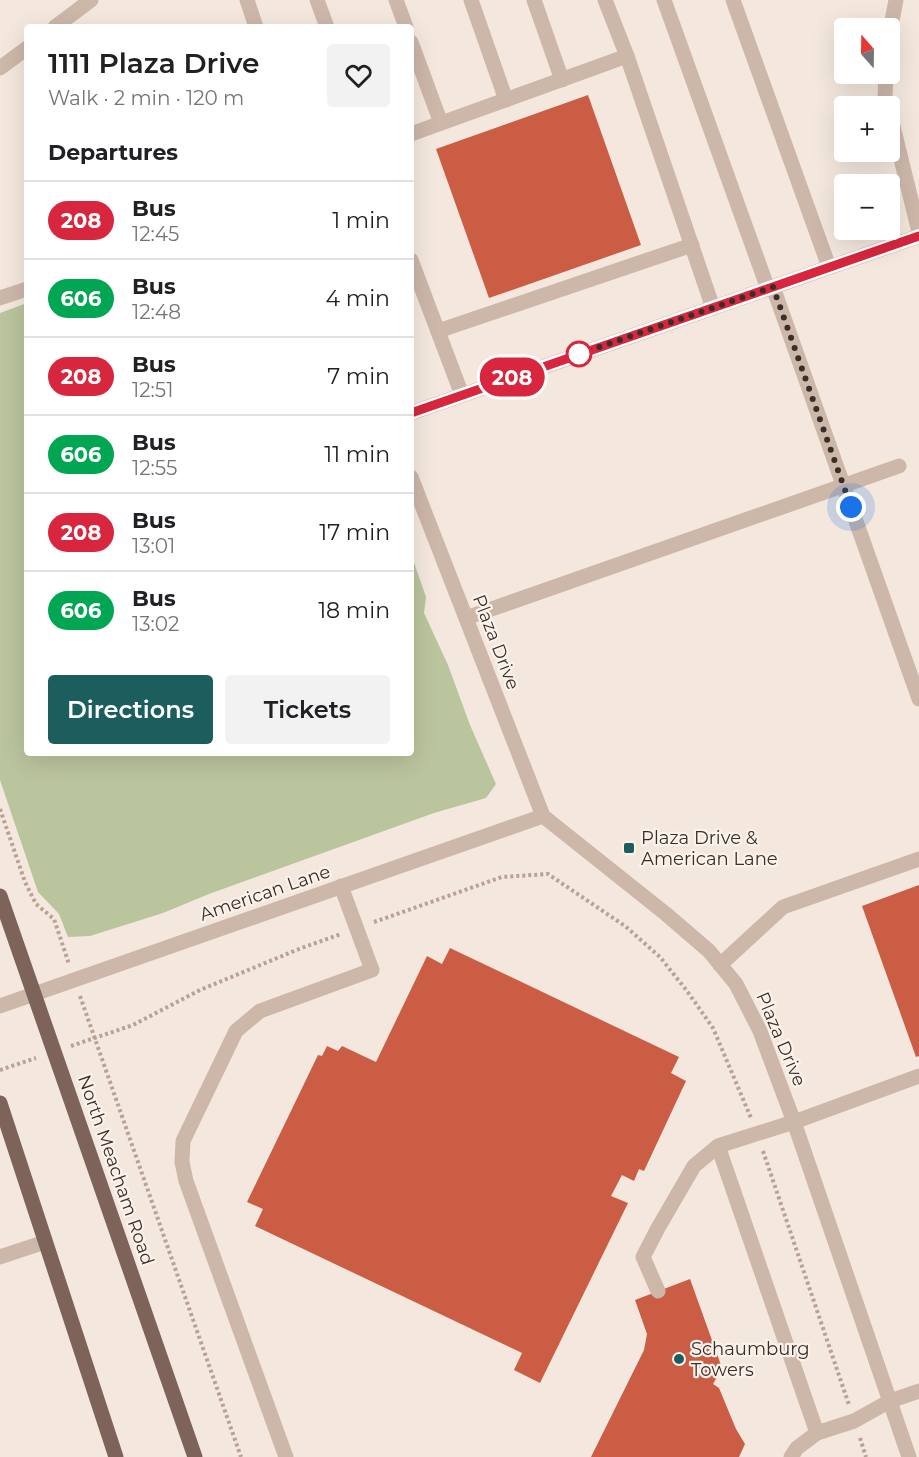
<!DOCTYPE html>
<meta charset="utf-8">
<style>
body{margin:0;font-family:Montserrat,sans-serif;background:#f2f2f2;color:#202124;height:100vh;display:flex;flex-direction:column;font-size:22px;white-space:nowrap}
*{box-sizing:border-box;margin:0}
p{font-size:20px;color:#757577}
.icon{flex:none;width:33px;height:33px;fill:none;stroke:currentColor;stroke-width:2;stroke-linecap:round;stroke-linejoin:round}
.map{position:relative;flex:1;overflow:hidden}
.drawer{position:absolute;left:24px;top:24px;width:390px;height:732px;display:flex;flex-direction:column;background:#fff;border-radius:6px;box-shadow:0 6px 24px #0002}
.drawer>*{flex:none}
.badge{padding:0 12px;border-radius:20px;font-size:21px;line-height:39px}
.needle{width:39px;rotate:340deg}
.tools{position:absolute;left:834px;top:18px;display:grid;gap:12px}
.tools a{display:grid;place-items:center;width:66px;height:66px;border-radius:6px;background:#fff;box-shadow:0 6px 24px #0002;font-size:30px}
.you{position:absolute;width:30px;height:30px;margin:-15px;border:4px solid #fff;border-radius:50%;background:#1a73e8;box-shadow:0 0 0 9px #1a73e833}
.map>.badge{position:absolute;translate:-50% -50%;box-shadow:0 0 0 3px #fff}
h2{padding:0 24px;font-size:22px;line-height:54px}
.round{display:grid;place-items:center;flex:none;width:63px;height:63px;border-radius:6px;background:#f2f2f2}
.headline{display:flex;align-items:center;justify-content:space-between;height:102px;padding:0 24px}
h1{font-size:28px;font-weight:600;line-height:45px}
.button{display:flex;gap:12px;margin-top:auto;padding:12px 24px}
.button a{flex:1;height:69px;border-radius:6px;background:#1c5e5e;color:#fff;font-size:24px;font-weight:600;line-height:69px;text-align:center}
.button a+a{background:#f2f2f2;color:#202124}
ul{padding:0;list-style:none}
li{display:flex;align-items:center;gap:18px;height:78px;padding:0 24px;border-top:2px solid #e0e0e0}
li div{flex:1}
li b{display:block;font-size:22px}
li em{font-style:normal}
li .badge{min-width:66px;font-weight:700;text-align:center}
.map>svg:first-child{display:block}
.green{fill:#bac49d}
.building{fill:#cc5d45}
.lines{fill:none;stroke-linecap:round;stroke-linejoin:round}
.path{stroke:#b9a193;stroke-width:4;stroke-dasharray:3 3;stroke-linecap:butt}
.minor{stroke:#cdb7a9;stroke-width:15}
.major{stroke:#7d635a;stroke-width:15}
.line-casing{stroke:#fff;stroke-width:14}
.line{stroke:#d7263d;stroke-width:9}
.walk{stroke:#3a2e29;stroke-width:6;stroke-dasharray:0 10.8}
.stop-dot{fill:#fff;stroke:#d7263d;stroke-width:3}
.poi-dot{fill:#1c5e5e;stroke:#fbf3eb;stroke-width:2}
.labels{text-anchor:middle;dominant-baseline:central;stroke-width:4.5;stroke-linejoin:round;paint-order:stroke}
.street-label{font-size:18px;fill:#3a2e29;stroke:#fbf3eb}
.poi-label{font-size:18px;fill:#3a2e29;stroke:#fbf3eb;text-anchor:start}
</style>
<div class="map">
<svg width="919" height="1457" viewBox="0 0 919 1457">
<rect width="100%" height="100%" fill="#f4e8de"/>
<!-- green -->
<path class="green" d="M27,303V753H411V554L426,597L424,613L448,665L470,725L496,784L486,798L434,813L209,894L163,913L90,936L68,937L59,914L38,892L0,780V313Z"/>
<!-- building -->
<g class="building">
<path d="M588,95L641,245L489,298L436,149Z"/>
<path d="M919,885V1056L916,1057L862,906Z"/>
<path d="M450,948L679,1057L671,1073L686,1081L644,1171L639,1169L634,1181L622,1175L611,1196L628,1203L540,1383L514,1370L522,1353L255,1226L263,1209L247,1202L318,1055L322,1056L327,1046L338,1051L342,1046L376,1062L427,956L442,964Z"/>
<path d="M690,1279L722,1368L713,1384L719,1388L736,1429L745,1444L739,1457H591L644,1350L647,1334L635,1300Z"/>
</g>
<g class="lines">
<!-- path -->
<g class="path">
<path d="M0,809L25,882L36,904L54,919L69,964"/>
<path d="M374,922L502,877L548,874L625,926L660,957L687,991L713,1028L751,1118"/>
<path d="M80,996L241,1457"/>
<path d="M71,1046L133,1025L200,990L299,949L341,934"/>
<path d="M0,1070L36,1058"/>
<path d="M763,1151L849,1405"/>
<path d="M860,1438L866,1457"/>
</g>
<!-- minor -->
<g class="minor">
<path d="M247,0L256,27"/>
<path d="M317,0L327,27"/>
<path d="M396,0L406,27"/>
<path d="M471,0L506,100"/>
<path d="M534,0L562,80"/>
<path d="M664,0L768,289"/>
<path d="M733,0L829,267"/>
<path d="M55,27L91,0"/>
<path d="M890,31L896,0"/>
<path d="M411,42L441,123"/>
<path d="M627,56L713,308"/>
<path d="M0,68L27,48"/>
<path d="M886,74L885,98L888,106"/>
<path d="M890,114L919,232"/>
<path d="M411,134L627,56L605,0"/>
<path d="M411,260L462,395"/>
<path d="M773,287L919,699"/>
<path d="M0,298L27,289"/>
<path d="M438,331L692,245"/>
<path d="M411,413L919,236"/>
<path d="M411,477L543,816L666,914L709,951L736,984L760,1031L794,1122L909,1457"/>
<path d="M466,618L899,466"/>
<path d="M720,965L783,907L919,859"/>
<path d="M0,1006L543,816"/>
<path d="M0,1257L45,1242"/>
<path d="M658,1291L643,1257L658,1228L694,1166L718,1146"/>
<path d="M817,1433L718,1146L794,1122L919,1076"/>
<path d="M286,1457L186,1181L182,1162L183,1141L236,1031L260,1011L372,970L341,886"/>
<path d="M791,1457L797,1448L817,1433L854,1421L890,1401L919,1391"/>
</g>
<!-- major -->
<g class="major">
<path d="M0,896L195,1457"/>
<path d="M0,1103L116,1457"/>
</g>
</g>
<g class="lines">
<!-- line casing -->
<g class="line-casing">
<path id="line" d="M411,413L919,236"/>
</g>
<!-- line -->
<use href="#line" class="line"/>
<!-- walk -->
<path class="walk" d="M579,354L773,287L851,507"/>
</g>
<!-- markers -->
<circle class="stop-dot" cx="579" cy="354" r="12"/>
<g class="poi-dot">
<rect x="623" y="842" width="12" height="12" rx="3"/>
<circle cx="679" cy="1359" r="6"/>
</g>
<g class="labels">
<!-- street labels -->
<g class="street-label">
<text transform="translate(496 642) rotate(69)">Plaza Drive</text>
<text transform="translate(265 893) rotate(-19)">American Lane</text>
<text transform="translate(781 1039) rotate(67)">Plaza Drive</text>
<text transform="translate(116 1170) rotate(71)">North Meacham Road</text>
</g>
<!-- poi labels -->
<g class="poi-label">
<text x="641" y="838">Plaza Drive &amp;<tspan x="641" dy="21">American Lane</tspan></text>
<text x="691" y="1349">Schaumburg<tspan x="691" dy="21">Towers</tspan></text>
</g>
</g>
</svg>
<div class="tools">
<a><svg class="needle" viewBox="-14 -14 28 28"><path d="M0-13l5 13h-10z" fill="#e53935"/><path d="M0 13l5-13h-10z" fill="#757577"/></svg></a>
<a>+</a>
<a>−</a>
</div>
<div class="you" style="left:851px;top:507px"></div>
<b class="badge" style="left:512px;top:377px;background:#d7263d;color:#fff">208</b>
<section class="drawer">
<div class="headline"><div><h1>1111 Plaza Drive</h1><p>Walk · 2 min · 120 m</p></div><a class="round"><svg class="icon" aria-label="heart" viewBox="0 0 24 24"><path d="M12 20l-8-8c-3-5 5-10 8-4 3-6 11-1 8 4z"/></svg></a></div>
<h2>Departures</h2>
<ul>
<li><span class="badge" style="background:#d7263d;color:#fff">208</span><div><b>Bus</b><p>12:45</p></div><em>1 min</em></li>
<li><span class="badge" style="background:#00a651;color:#fff">606</span><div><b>Bus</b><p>12:48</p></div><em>4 min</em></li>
<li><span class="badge" style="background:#d7263d;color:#fff">208</span><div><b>Bus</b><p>12:51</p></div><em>7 min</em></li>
<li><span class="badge" style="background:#00a651;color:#fff">606</span><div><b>Bus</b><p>12:55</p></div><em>11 min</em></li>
<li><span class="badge" style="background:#d7263d;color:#fff">208</span><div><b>Bus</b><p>13:01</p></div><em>17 min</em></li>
<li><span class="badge" style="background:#00a651;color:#fff">606</span><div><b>Bus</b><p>13:02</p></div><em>18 min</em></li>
</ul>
<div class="button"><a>Directions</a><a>Tickets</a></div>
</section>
</div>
